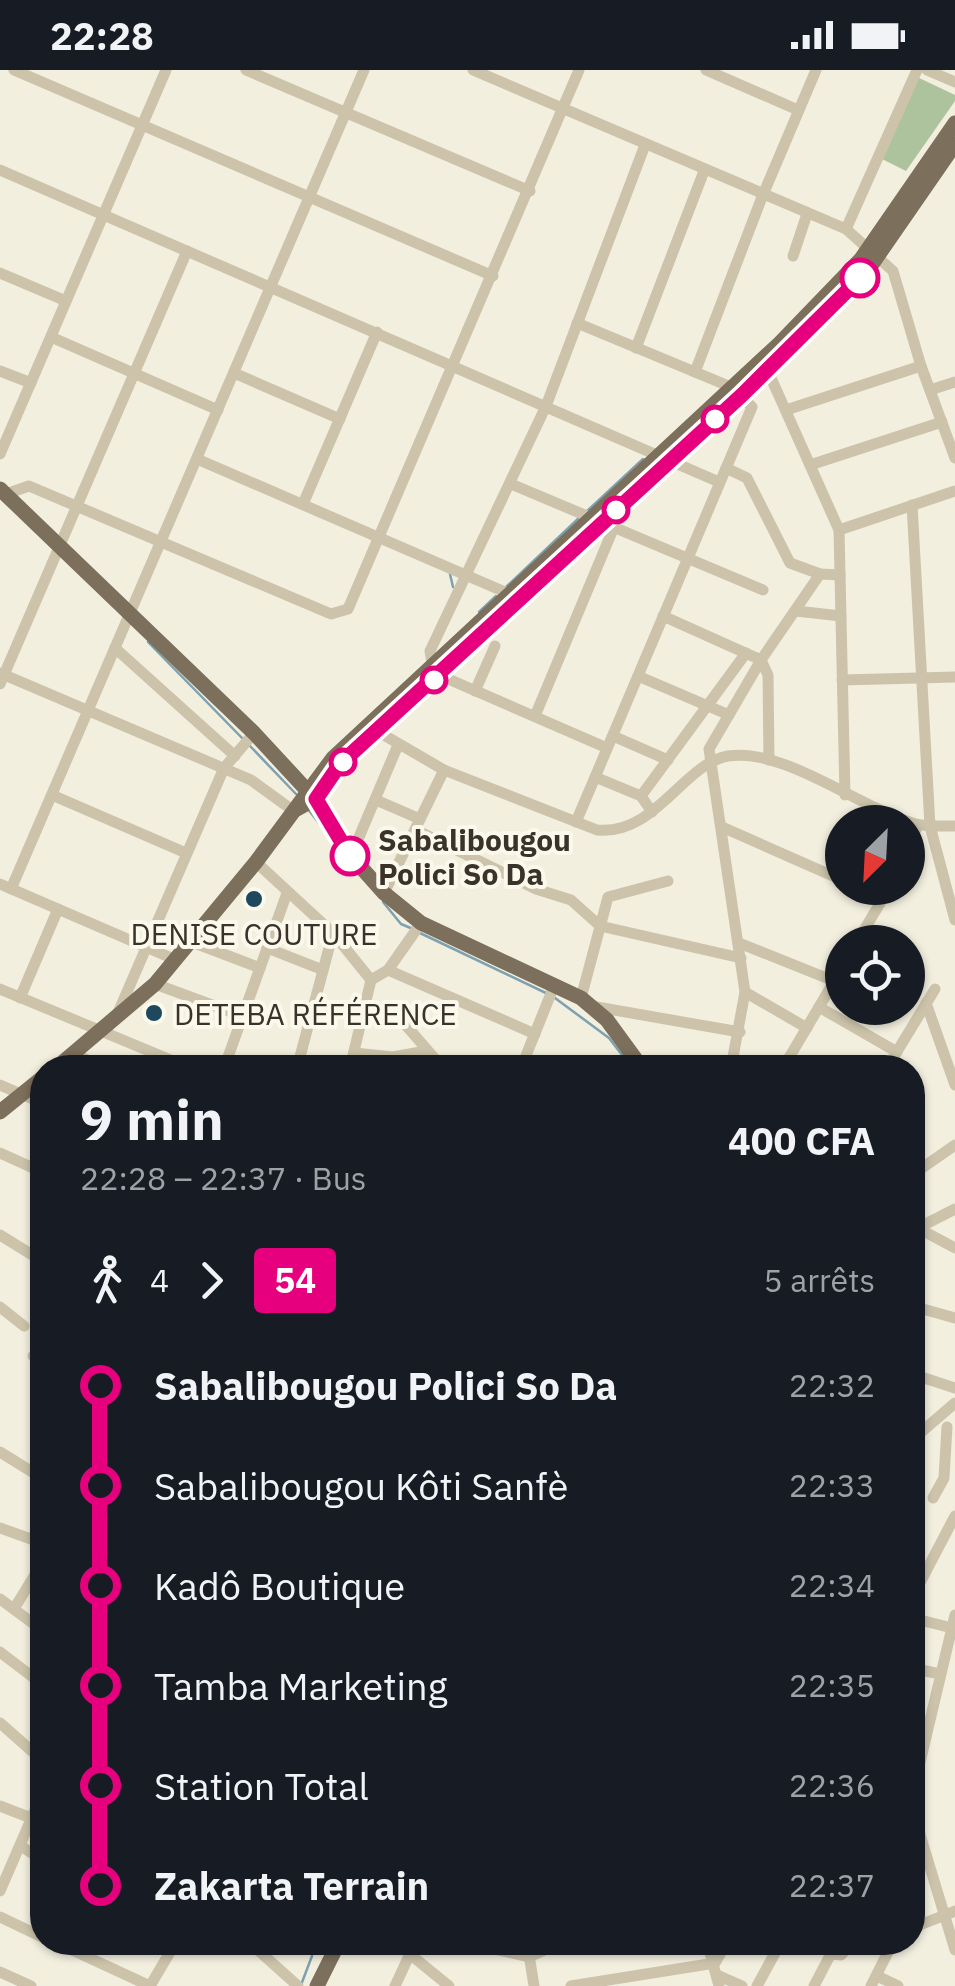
<!DOCTYPE html>
<html lang="fr">
<meta charset="utf-8">
<style>
body{margin:0;font-family:"IBM Plex Sans",sans-serif;background:#20242c;color:#f1f3f6;height:100vh;display:flex;flex-direction:column;font-size:38px;white-space:nowrap}
*{box-sizing:border-box;margin:0}
p{font-size:32px;color:#9ea1a6}
.icon{flex:none;width:55px;height:55px;fill:none;stroke:currentColor;stroke-width:2;stroke-linecap:round;stroke-linejoin:round}
.map{position:relative;flex:1;overflow:hidden}
.drawer{position:absolute;left:30px;top:985px;width:895px;height:900px;display:flex;flex-direction:column;background:#171b24;border-radius:40px;box-shadow:0 2px 8px #0004}
.drawer>*{flex:none}
.badge{padding:0 20px;border-radius:8px;font-size:35px;line-height:65px}
.needle{width:65px;rotate:204deg}
.buttons{position:absolute;left:825px;top:735px;display:grid;gap:20px}
.buttons a{display:grid;place-items:center;width:100px;height:100px;border-radius:50%;background:#171b24;box-shadow:0 2px 8px #0004;font-size:50px}
.map>.badge{position:absolute;translate:-50% -50%;box-shadow:0 0 0 5px #fff}
.legs{display:flex;align-items:center;gap:15px;height:110px;padding:0 50px;font-size:32px}
.legs p{margin-inline-start:auto}
.headline{display:flex;align-items:center;justify-content:space-between;height:170px;padding:0 50px}
h1{font-size:55px;font-weight:700;line-height:75px}
ul{padding:0 50px;list-style:none}
li{display:flex;align-items:center;gap:35px;height:100px;font-size:38px}
li i{display:grid;place-items:center;width:15px;height:100%;margin:0 12px;background:currentColor}
li i::after{content:'';width:25px;height:25px;margin:-12px;border:8px solid;border-radius:50%;background:#171b24}
li p{margin-inline-start:auto}
li:first-child i{background:linear-gradient(#0000 50%,currentColor 0)}
li:last-child i{background:linear-gradient(currentColor 50%,#0000 0)}
.status{display:flex;justify-content:space-between;align-items:center;height:70px;padding:0 50px;background:#171b24;direction:ltr}
.status svg{height:28px;fill:currentColor}
.map>svg:first-child{display:block}
.green{fill:#adc39e}
.lines{fill:none;stroke-linecap:round;stroke-linejoin:round}
.stream{stroke:#7da1b1;stroke-width:2.5}
.minor{stroke:#ccc3aa;stroke-width:11}
.major{stroke:#7c6f5b;stroke-width:15}
.line-1-casing{stroke:#fff;stroke-width:22}
.line-1{stroke:#e6007e;stroke-width:15}
.stop-1-dot{fill:#fff;stroke:#e6007e;stroke-width:5}
.poi-dot{fill:#1e485d;stroke:#fbf8ec;stroke-width:4}
.labels{text-anchor:middle;dominant-baseline:central;stroke-width:8;stroke-linejoin:round;paint-order:stroke}
.stop-label{font-size:30px;font-weight:bold;fill:#3a332a;stroke:#fbf8ec;text-anchor:start}
.poi-label{font-size:30px;fill:#3a332a;stroke:#fbf8ec}
</style>
<div class="status"><b>22:28</b><svg viewBox="0 0 49 12"><path d="M0 12V9h3v3zM5 12V6h3v6zM10 12V3h3v9zM15 12V0h3v12zM26 1h20v11H26zM47 4h2v5h-2z"/></svg></div>
<div class="map">
<svg width="955" height="1916" viewBox="0 0 955 1916">
<rect width="100%" height="100%" fill="#f3efdf"/>
<!-- green -->
<path class="green" d="M915,6L955,25V31L906,101L878,87Z"/>
<g class="lines">
<!-- stream -->
<g class="stream">
<path d="M586,442L643,389"/>
<path d="M450,504L453,517"/>
<path d="M506,517L580,447"/>
<path d="M479,542L496,526"/>
<path d="M148,572L244,670"/>
<path d="M250,676L296,724"/>
<path d="M307,738L330,767"/>
<path d="M383,832L401,854L413,859"/>
<path d="M420,863L548,924"/>
<path d="M555,928L609,968L632,998"/>
<path d="M301,1915L312,1886"/>
</g>
<!-- minor -->
<g class="minor">
<path d="M14,0L493,206"/>
<path d="M246,0L530,121"/>
<path d="M473,0L846,159L893,201L921,296L955,388"/>
<path d="M706,0L798,40"/>
<path d="M927,0L955,12"/>
<path d="M0,100L719,412"/>
<path d="M846,159L917,0"/>
<path d="M793,186L807,144"/>
<path d="M0,203L66,231"/>
<path d="M51,267L218,340"/>
<path d="M636,278L704,101"/>
<path d="M767,299L839,460L845,725"/>
<path d="M0,301L31,313"/>
<path d="M695,302L762,127L816,0"/>
<path d="M234,303L340,349"/>
<path d="M930,320L955,312"/>
<path d="M786,340L921,296"/>
<path d="M0,384L166,0"/>
<path d="M197,389L512,525"/>
<path d="M810,395L942,352"/>
<path d="M726,398L747,408L790,493L820,504"/>
<path d="M511,414L763,520"/>
<path d="M6,424L29,416L331,544L348,539L579,0"/>
<path d="M303,434L377,262"/>
<path d="M912,435L930,756L955,850"/>
<path d="M839,460L955,421"/>
<path d="M796,541L841,546"/>
<path d="M663,546L761,590L768,605L769,690"/>
<path d="M115,578L235,686"/>
<path d="M0,603L251,710L295,742"/>
<path d="M638,606L729,645"/>
<path d="M842,610L955,607"/>
<path d="M0,614L187,181"/>
<path d="M475,621L495,576"/>
<path d="M535,646L614,457"/>
<path d="M377,661L444,700L597,760C655,766 683,694 728,686C784,677 861,739 916,754C928,757 943,756 955,756"/>
<path d="M613,666L668,690"/>
<path d="M607,678L439,605L433,599L430,581L546,336L645,75"/>
<path d="M595,707L641,726L652,742"/>
<path d="M52,725L186,783"/>
<path d="M641,726L746,583"/>
<path d="M376,730L420,749"/>
<path d="M576,752L752,337L731,317L577,253"/>
<path d="M722,757L842,810"/>
<path d="M416,760L536,819L571,830L600,856L741,888"/>
<path d="M908,777L918,755"/>
<path d="M351,786L398,675"/>
<path d="M256,792L333,863L371,910L350,998"/>
<path d="M0,814L176,890"/>
<path d="M859,818L883,829"/>
<path d="M11,819L364,0"/>
<path d="M384,823L444,700"/>
<path d="M192,872L260,898"/>
<path d="M857,872L889,818"/>
<path d="M739,873L834,911"/>
<path d="M267,878L323,900"/>
<path d="M388,900L535,964"/>
<path d="M371,910L388,900L421,853"/>
<path d="M155,914L242,946"/>
<path d="M0,919L190,998"/>
<path d="M745,922L807,958"/>
<path d="M20,928L58,839"/>
<path d="M581,928L608,827L668,811"/>
<path d="M926,933L955,1015"/>
<path d="M591,936L740,962"/>
<path d="M390,937L443,998"/>
<path d="M819,937L897,982"/>
<path d="M117,945L224,698L254,663"/>
<path d="M354,983L393,987L426,981"/>
<path d="M74,984L106,998"/>
<path d="M789,988L810,998"/>
<path d="M224,998L287,823"/>
<path d="M297,998L333,863"/>
<path d="M521,998L554,916"/>
<path d="M731,998L745,922L709,679L761,590L820,504L840,505"/>
<path d="M783,998L842,898"/>
<path d="M887,998L935,919"/>
<path d="M0,1015L42,1033"/>
<path d="M912,1061L919,1053"/>
<path d="M0,1083L42,1102"/>
<path d="M912,1105L955,1075"/>
<path d="M912,1155L955,1178"/>
<path d="M912,1161L955,1139"/>
<path d="M0,1165L42,1191"/>
<path d="M912,1236L955,1248"/>
<path d="M0,1237L24,1256"/>
<path d="M33,1286L42,1292"/>
<path d="M912,1304L955,1318"/>
<path d="M912,1370L955,1333"/>
<path d="M0,1382L42,1408"/>
<path d="M933,1428L944,1408L947,1357"/>
<path d="M0,1458L42,1473"/>
<path d="M912,1528L955,1446"/>
<path d="M0,1529L42,1560"/>
<path d="M14,1539L42,1493"/>
<path d="M912,1548L952,1558"/>
<path d="M0,1582L42,1614"/>
<path d="M912,1598L940,1604"/>
<path d="M0,1653L42,1690"/>
<path d="M912,1726L955,1545"/>
<path d="M0,1736L31,1748"/>
<path d="M912,1738L955,1880"/>
<path d="M21,1776L42,1790"/>
<path d="M0,1821L42,1724"/>
<path d="M0,1847L42,1867"/>
<path d="M912,1858L955,1841"/>
<path d="M55,1872L150,1916L176,1872"/>
<path d="M249,1872L298,1916"/>
<path d="M395,1872L449,1916"/>
<path d="M464,1872L529,1887L562,1872"/>
<path d="M527,1872L534,1916"/>
<path d="M707,1872L719,1916"/>
<path d="M832,1884L841,1885L853,1872"/>
<path d="M0,1902L31,1916"/>
<path d="M717,1905L742,1916"/>
<path d="M877,1906L898,1916"/>
<path d="M395,1916L409,1886"/>
<path d="M571,1916L715,1893L727,1872"/>
<path d="M757,1916L781,1872"/>
<path d="M814,1916L837,1872"/>
<path d="M871,1916L893,1872"/>
</g>
<!-- major -->
<g class="major">
<path d="M0,419L254,663L315,729L351,786L384,823L421,853L581,928L607,950L642,998"/>
<path d="M481,566L742,325L870,197L955,74"/>
<path d="M297,739L315,729L342,693"/>
<path d="M56,998L155,914L256,792L333,688L780,273L861,189L955,53"/>
<path d="M0,1042L42,1008"/>
<path d="M317,1916L339,1872"/>
</g>
</g>
<g class="lines">
<!-- line-1 casing -->
<g class="line-1-casing">
<path id="line-1" d="M350,786L316,729L340,694L742,325L860,208"/>
</g>
<!-- line-1 -->
<use href="#line-1" class="line-1"/>
</g>
<!-- markers -->
<g class="stop-1-dot">
<circle cx="860" cy="208" r="18"/>
<circle cx="715" cy="349" r="12"/>
<circle cx="616" cy="440" r="12"/>
<circle cx="434" cy="610" r="12"/>
<circle cx="343" cy="692" r="12"/>
<circle cx="350" cy="786" r="18"/>
</g>
<g class="poi-dot">
<circle cx="254" cy="829" r="10"/>
<circle cx="154" cy="943" r="10"/>
</g>
<g class="labels">
<!-- stop labels -->
<g class="stop-label">
<text x="378" y="769">Sabalibougou<tspan x="378" dy="34">Polici So Da</tspan></text>
</g>
<!-- poi labels -->
<g class="poi-label">
<text x="254" y="863">DENISE COUTURE</text>
<text x="174" y="943" text-anchor="start">DETEBA RÉFÉRENCE</text>
</g>
</g>
</svg>
<div class="buttons">
<a><svg class="needle" viewBox="-14 -14 28 28"><path d="M0-13l5 13h-10z" fill="#e53935"/><path d="M0 13l5-13h-10z" fill="#9ea1a6"/></svg></a>
<a><svg class="icon" aria-label="locate" viewBox="0 0 24 24"><circle cx="12" cy="12" r="6"/><path d="M12 2v4M12 18v4M2 12h4M18 12h4"/></svg></a>
</div>
<section class="drawer">
<div class="headline"><div><h1>9 min</h1><p>22:28 – 22:37 · Bus</p></div><b>400 CFA</b></div>
<div class="legs"><svg class="icon" aria-label="walk" viewBox="0 0 24 24"><circle cx="13" cy="4" r="2"/><path d="M13 8l-2 6 4 7M11 14l-3 7M7 12l3-4h3l4 4"/></svg>4<svg class="icon" aria-label="forward" viewBox="0 0 24 24"><path d="M9 5l7 7-7 7"/></svg><b class="badge" style="background:#e6007e;color:#fff">54</b><p>5 arrêts</p></div>
<ul>
<li><i style="color:#e6007e"></i><b>Sabalibougou Polici So Da</b><p>22:32</p></li>
<li><i style="color:#e6007e"></i><span>Sabalibougou Kôti Sanfè</span><p>22:33</p></li>
<li><i style="color:#e6007e"></i><span>Kadô Boutique</span><p>22:34</p></li>
<li><i style="color:#e6007e"></i><span>Tamba Marketing</span><p>22:35</p></li>
<li><i style="color:#e6007e"></i><span>Station Total</span><p>22:36</p></li>
<li><i style="color:#e6007e"></i><b>Zakarta Terrain</b><p>22:37</p></li>
</ul>
</section>
</div>
